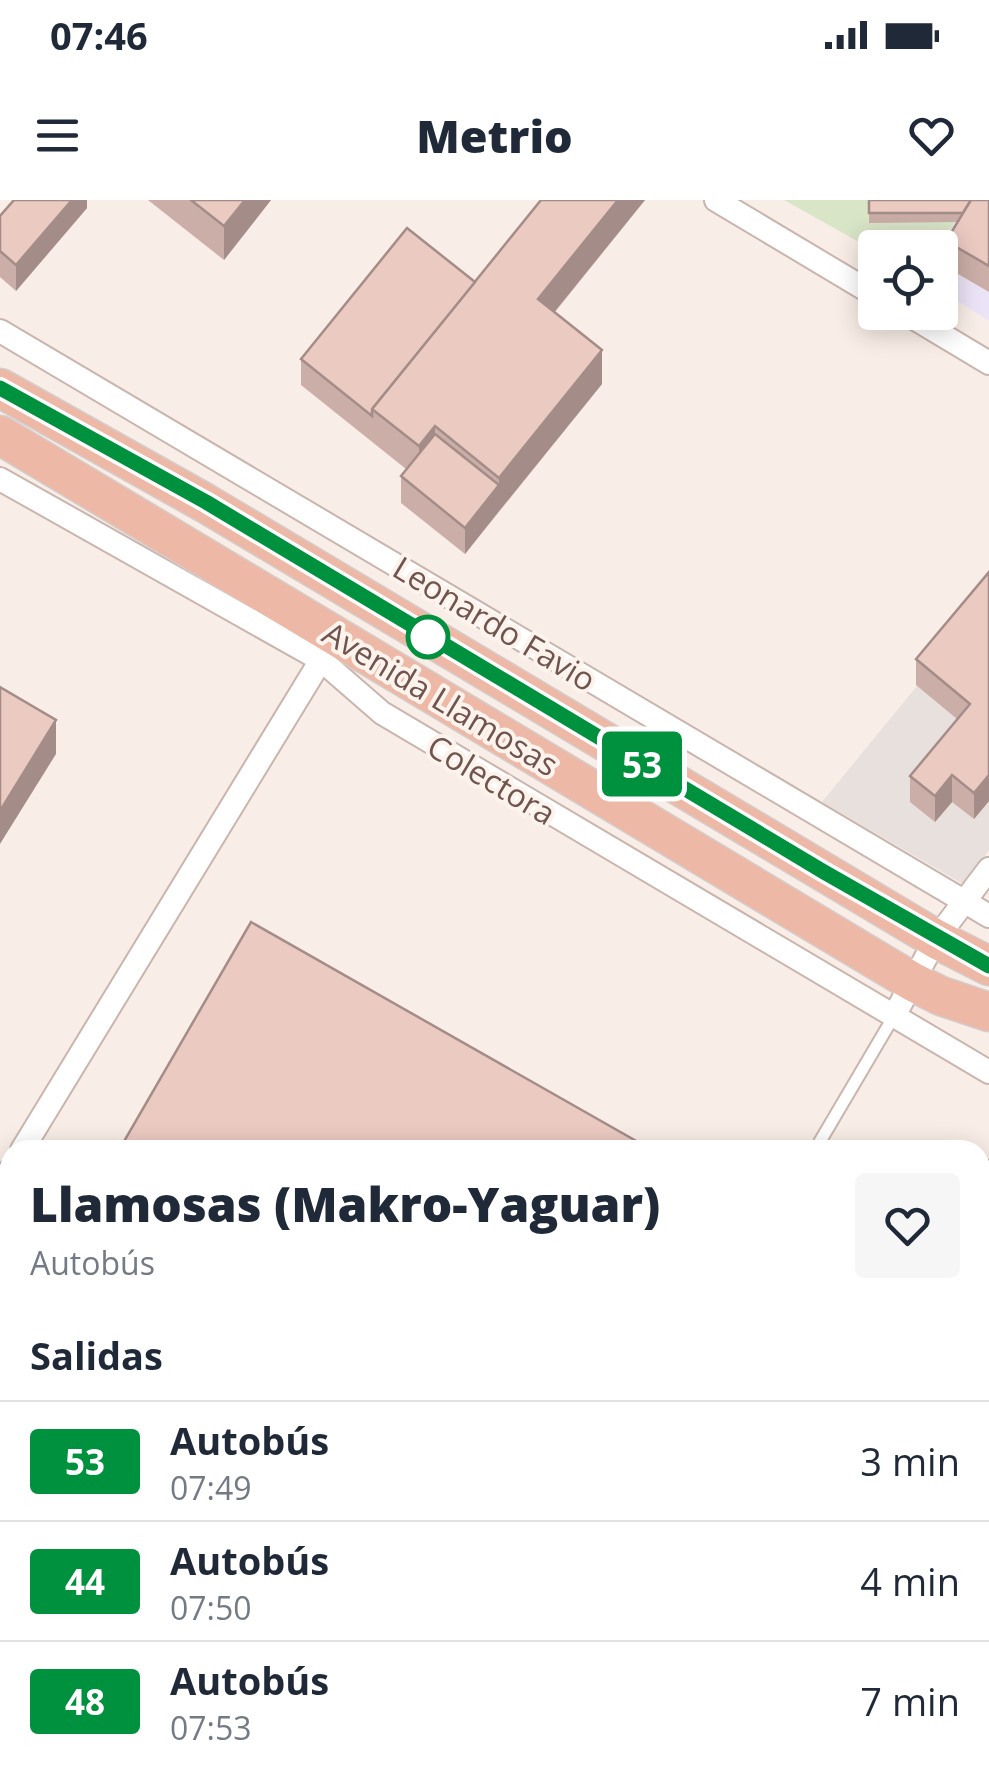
<!DOCTYPE html>
<html lang="es">
<meta charset="utf-8">
<style>
body{margin:0;font-family:"Open Sans",sans-serif;background:#f6f6f7;color:#1f2937;height:100vh;display:flex;flex-direction:column;font-size:38px;white-space:nowrap}
*{box-sizing:border-box;margin:0}
p{font-size:32px;color:#747a83}
.icon{flex:none;width:55px;height:55px;fill:none;stroke:currentColor;stroke-width:2;stroke-linecap:round;stroke-linejoin:round}
.map{position:relative;flex:1;overflow:hidden}
.sheet{position:absolute;left:0px;top:940px;width:990px;height:640px;display:flex;flex-direction:column;background:#fff;border-radius:30px 30px 0 0;box-shadow:0 5px 25px #0003}
.sheet>*{flex:none}
.badge{padding:0 20px;border-radius:8px;font-size:35px;line-height:65px}
.buttons{position:absolute;left:858px;top:30px;display:grid;gap:20px}
.buttons a{display:grid;place-items:center;width:100px;height:100px;border-radius:10px;background:#fff;box-shadow:0 5px 25px #0003;font-size:50px}
.map>.badge{position:absolute;translate:-50% -50%;box-shadow:0 0 0 5px #fff}
h2{padding:0 30px;font-size:38px;line-height:90px}
.round{display:grid;place-items:center;flex:none;width:105px;height:105px;border-radius:10px;background:#f6f6f7}
.headline{display:flex;align-items:center;justify-content:space-between;height:170px;padding:0 30px}
h1{font-size:48px;font-weight:800;line-height:75px}
ul{padding:0;list-style:none}
li{display:flex;align-items:center;gap:30px;height:120px;padding:0 30px;border-top:2px solid #e0e1e3}
li div{flex:1}
li b{display:block;font-size:38px}
li em{font-style:normal}
li .badge{min-width:110px;font-weight:700;text-align:center}
.status{display:flex;justify-content:space-between;align-items:center;height:70px;padding:0 50px;background:#fff;direction:ltr}
.status svg{height:28px;fill:currentColor}
header{display:flex;justify-content:space-between;align-items:center;height:130px;padding:0 30px;background:#fff;font-size:45px;font-weight:800}
.map>svg:first-child{display:block}
.industrial{fill:#e8e0dd}
.education{fill:#ebe3f6}
.green{fill:#d9e5c7}
.lines{fill:none;stroke-linecap:round;stroke-linejoin:round}
.service-casing{stroke:#cab5ae;stroke-width:15}
.minor-casing{stroke:#cab5ae;stroke-width:26}
.trunk-casing{stroke:#d4ccca;stroke-width:41}
.service{stroke:#fff;stroke-width:11}
.minor{stroke:#fff;stroke-width:22}
.trunk{stroke:#eeb8a6;stroke-width:38}
.wall{fill:#caaea7}
.shaded-wall{fill:#a48d88}
.building{fill:#ebcac2;stroke:#a48d88;stroke-width:2.5}
.line-casing{stroke:#fff;stroke-width:22}
.line{stroke:#00913f;stroke-width:15}
.stop-dot{fill:#fff;stroke:#00913f;stroke-width:5}
.labels{text-anchor:middle;dominant-baseline:central;stroke-width:8;stroke-linejoin:round;paint-order:stroke}
.street-label{font-size:32px;fill:#70544f;stroke:#fdf3ed}
</style>
<div class="status"><b>07:46</b><svg viewBox="0 0 49 12"><path d="M0 12V9h3v3zM5 12V6h3v6zM10 12V3h3v9zM15 12V0h3v12zM26 1h20v11H26zM47 4h2v5h-2z"/></svg></div>
<header><svg class="icon" aria-label="menu" viewBox="0 0 24 24"><path d="M4 6h16M4 12h16M4 18h16"/></svg>Metrio<svg class="icon" aria-label="heart" viewBox="0 0 24 24"><path d="M12 20l-8-8c-3-5 5-10 8-4 3-6 11-1 8 4z"/></svg></header>
<div class="map">
<svg width="989" height="1580" viewBox="0 0 989 1580">
<rect width="100%" height="100%" fill="#f9eee7"/>
<!-- industrial -->
<path class="industrial" d="M989,398V650L963,684L822,602Z"/>
<!-- education -->
<path class="education" d="M968,0H989V121L940,90V47Z"/>
<!-- green -->
<path class="green" d="M784,0H968L940,47L875,48V51Z"/>
<g class="lines">
<!-- service casing -->
<g class="service-casing">
<g id="service">
<path d="M815,950L894,816"/>
<path d="M980,975L989,966"/>
</g>
</g>
<!-- minor casing -->
<g class="minor-casing">
<g id="minor">
<path d="M716,0L875,95"/>
<path d="M904,112L989,163"/>
<path d="M0,131L989,716"/>
<path d="M0,279L321,460L382,513L989,872"/>
<path d="M894,816L936,739L989,669"/>
<path d="M22,950L321,460"/>
<path d="M0,986L10,970"/>
<path d="M0,1372L10,1375"/>
</g>
</g>
<!-- trunk casing -->
<g class="trunk-casing">
<g id="trunk">
<path d="M0,188L205,303L936,739L989,766"/>
<path d="M0,235L913,782L941,796L989,812"/>
</g>
</g>
<!-- service -->
<use href="#service" class="service"/>
<!-- minor -->
<use href="#minor" class="minor"/>
<!-- trunk -->
<use href="#trunk" class="trunk"/>
</g>
<!-- wall -->
<g class="wall">
<path d="M87,0V8L16,91L0,77V16Z"/>
<path d="M148,0H271L224,60Z"/>
<path d="M645,0L555,112L602,184L465,354L401,303V276L406,269L301,185V159L475,82Z"/>
<path d="M869,0H989V92L946,67V41L957,22L869,23Z"/>
<path d="M989,372V601L974,619L952,602L935,622L910,602V576L957,519L916,485V459Z"/>
<path d="M989,1221L987,1307L980,1299V1228Z"/>
</g>
<!-- shaded-wall -->
<g class="shaded-wall">
<path d="M72,0H87V8L16,91V65Z"/>
<path d="M245,0H271L224,60V26Z"/>
<path d="M618,0H645L538,132V99Z"/>
<path d="M602,150V184L499,311V278Z"/>
<path d="M435,226V260L419,280V246Z"/>
<path d="M499,285V311L465,354V328Z"/>
<path d="M56,520V554L0,644V611Z"/>
<path d="M952,575V602L935,622V596Z"/>
<path d="M989,575V601L974,619V593Z"/>
<path d="M989,1086V1104L981,1111V1093Z"/>
<path d="M989,1272V1305L987,1307V1273Z"/>
</g>
<!-- building -->
<g class="building">
<path d="M14,0H72L16,65L0,51V16Z"/>
<path d="M191,0H245L224,26Z"/>
<path d="M541,0H618L538,99L602,150L499,278L435,226L419,246L372,209Z"/>
<path d="M869,0H971L963,13H869Z"/>
<path d="M971,0H989V66L946,41Z"/>
<path d="M407,28L475,82L372,209V216L301,159Z"/>
<path d="M435,234L499,285L465,328L401,276Z"/>
<path d="M989,372V575L974,593L952,575L935,596L910,576L970,504L916,459Z"/>
<path d="M0,487L56,520L0,611Z"/>
<path d="M251,722L652,950H119Z"/>
<path d="M980,1035L989,1044V1086L981,1093L980,1092Z"/>
<path d="M989,1221V1272L987,1273L980,1265V1228Z"/>
</g>
<g class="lines">
<!-- line casing -->
<g class="line-casing">
<path id="line" d="M0,188L206,302L824,672L989,766"/>
</g>
<!-- line -->
<use href="#line" class="line"/>
</g>
<!-- markers -->
<circle class="stop-dot" cx="428" cy="437" r="20"/>
<g class="labels">
<!-- street labels -->
<g class="street-label">
<text transform="translate(495 423) rotate(31)">Leonardo Favio</text>
<text transform="translate(441 498) rotate(31)">Avenida Llamosas</text>
<text transform="translate(492 579) rotate(31)">Colectora</text>
</g>
</g>
</svg>
<div class="buttons">
<a><svg class="icon" aria-label="locate" viewBox="0 0 24 24"><circle cx="12" cy="12" r="6"/><path d="M12 2v4M12 18v4M2 12h4M18 12h4"/></svg></a>
</div>
<b class="badge" style="left:642px;top:564px;background:#00913f;color:#fff">53</b>
<section class="sheet">
<div class="headline"><div><h1>Llamosas (Makro-Yaguar)</h1><p>Autobús</p></div><a class="round"><svg class="icon" aria-label="heart" viewBox="0 0 24 24"><path d="M12 20l-8-8c-3-5 5-10 8-4 3-6 11-1 8 4z"/></svg></a></div>
<h2>Salidas</h2>
<ul>
<li><span class="badge" style="background:#00913f;color:#fff">53</span><div><b>Autobús</b><p>07:49</p></div><em>3 min</em></li>
<li><span class="badge" style="background:#00913f;color:#fff">44</span><div><b>Autobús</b><p>07:50</p></div><em>4 min</em></li>
<li><span class="badge" style="background:#00913f;color:#fff">48</span><div><b>Autobús</b><p>07:53</p></div><em>7 min</em></li>
</ul>
</section>
</div>
